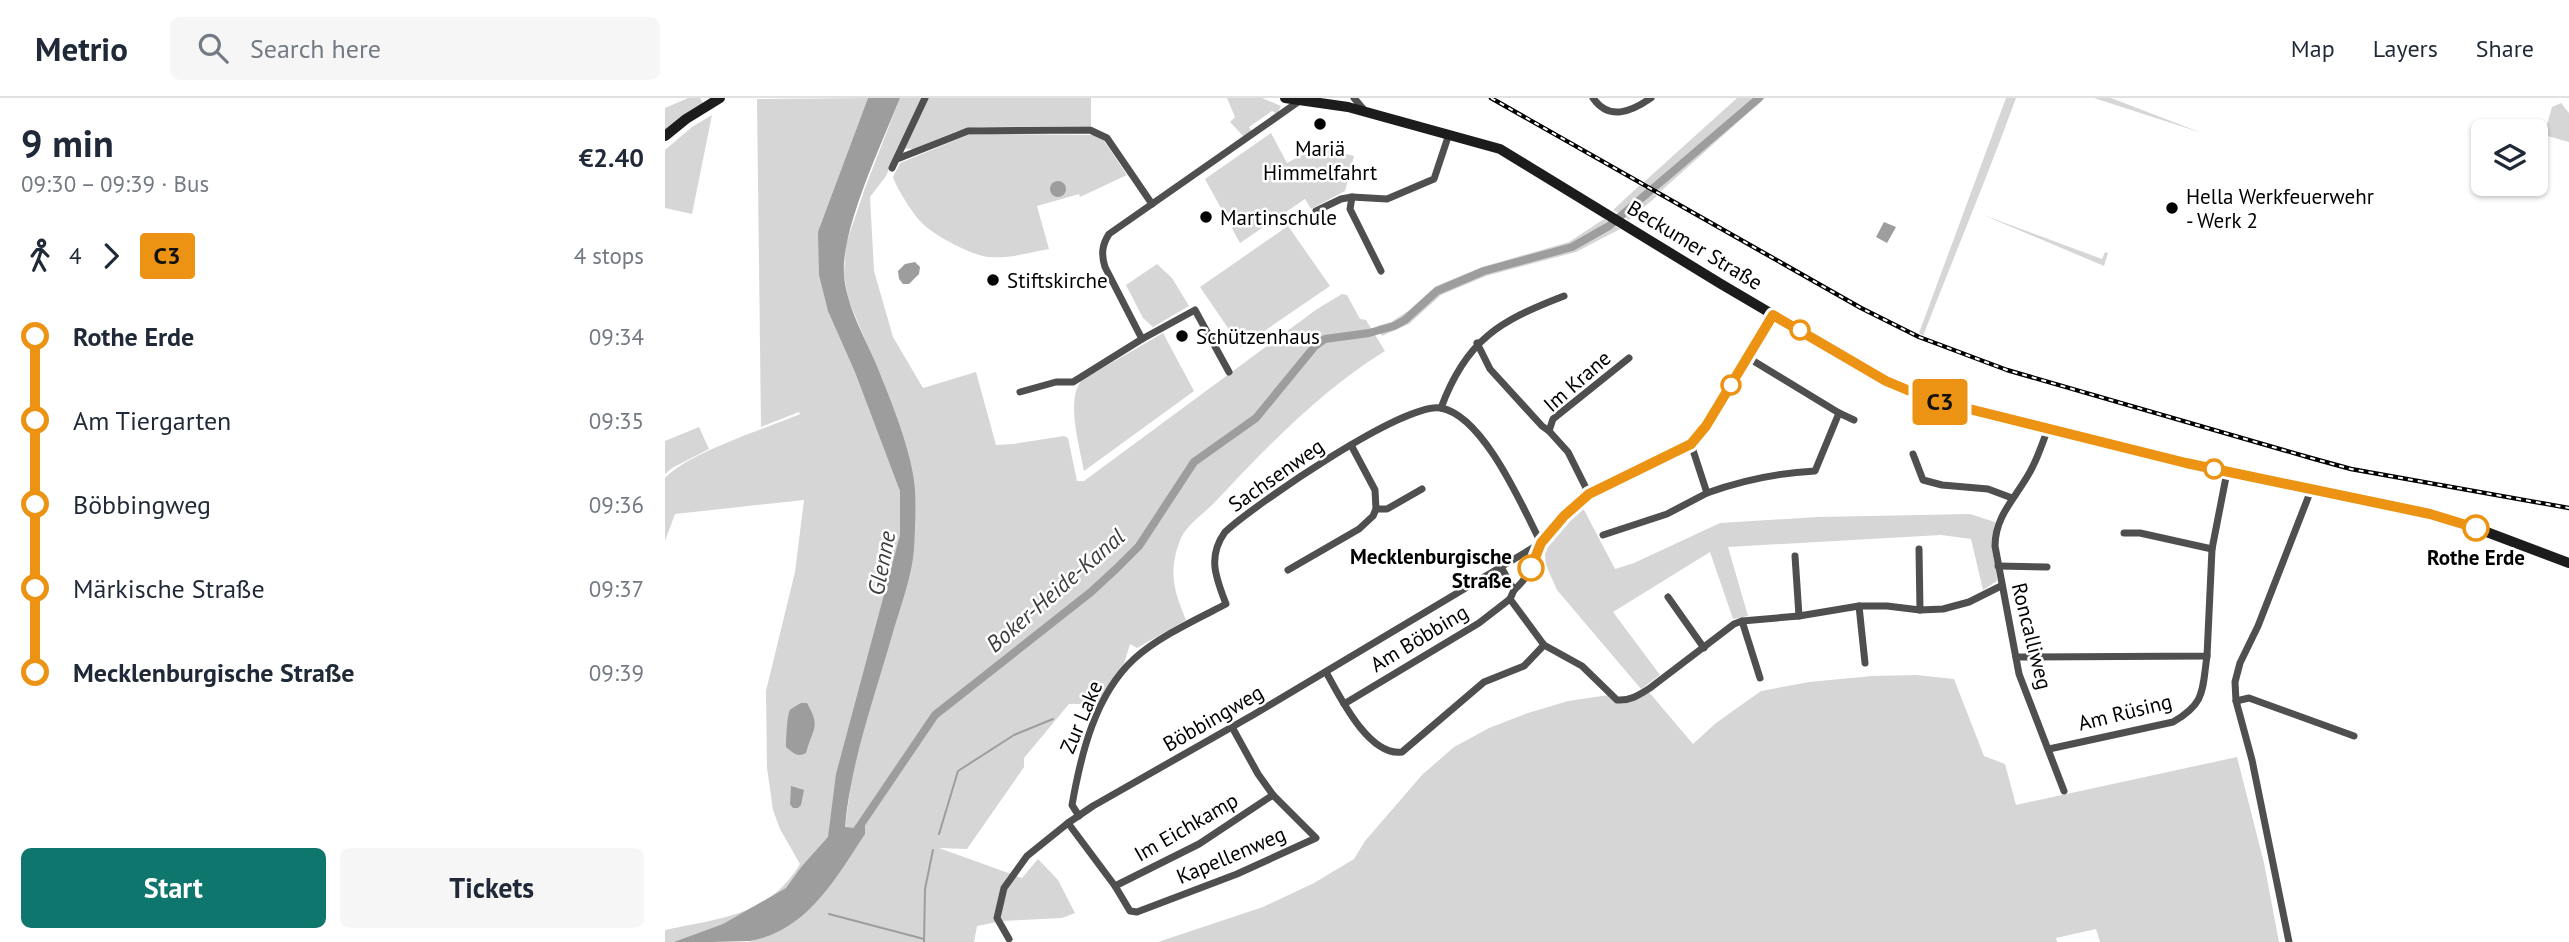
<!DOCTYPE html>
<meta charset="utf-8">
<style>
body{margin:0;font-family:"PT Sans",sans-serif;background:#f6f6f7;color:#1f2937;height:100vh;display:flex;flex-direction:column;font-size:26px;white-space:nowrap}
*{box-sizing:border-box;margin:0}
p{font-size:23px;color:#747a83}
.icon{flex:none;width:38px;height:38px;fill:none;stroke:currentColor;stroke-width:2;stroke-linecap:round;stroke-linejoin:round}
.map{position:relative;flex:1;overflow:hidden}
.drawer{display:flex;flex-direction:column;background:#fff;width:665px}
.drawer>*{flex:none}
.badge{padding:0 14px;border-radius:5px;font-size:24px;line-height:46px}
.controls{position:absolute;left:1806px;top:21px;display:grid;gap:14px}
.controls a{display:grid;place-items:center;width:77px;height:77px;border-radius:10px;background:#fff;box-shadow:0 2px 5px #0004;font-size:35px}
.map>.badge{position:absolute;translate:-50% -50%;box-shadow:0 0 0 4px #fff}
.legs{display:flex;align-items:center;gap:10px;height:77px;padding:0 21px;font-size:23px}
.legs p{margin-inline-start:auto}
.overview{display:flex;align-items:center;justify-content:space-between;height:119px;padding:0 21px}
h1{font-size:38px;font-weight:700;line-height:52px}
.button{display:flex;gap:14px;margin-top:auto;padding:14px 21px}
.button a{flex:1;height:80px;border-radius:10px;background:#0f766e;color:#fff;font-size:28px;font-weight:700;line-height:80px;text-align:center}
.button a+a{background:#f6f6f7;color:#1f2937}
ul{padding:0 21px;list-style:none}
li{display:flex;align-items:center;gap:24px;height:84px;font-size:26px}
li i{display:grid;place-items:center;width:10px;height:100%;margin:0 9px;background:currentColor}
li i::after{content:'';width:18px;height:18px;margin:-9px;border:5px solid;border-radius:50%;background:#fff}
li p{margin-inline-start:auto}
li:first-child i{background:linear-gradient(#0000 50%,currentColor 0)}
li:last-child i{background:linear-gradient(currentColor 50%,#0000 0)}
header{display:flex;align-items:center;gap:42px;box-sizing:border-box;height:98px;padding:0 35px;background:#fff;border-bottom:2px solid #e0e1e3}
header strong{font-size:33px}
nav{display:flex;gap:38px;margin-inline-start:auto;font-size:24px}
.search{width:490px;height:63px;background:#f6f6f7;display:flex;align-items:center;gap:18px;box-sizing:border-box;padding:0 24px;border-radius:10px;color:#747a83;font-size:26px}
main{display:flex;flex:1;min-height:0}
.map>svg:first-child{display:block}
.green{fill:#d6d6d6}
.water{fill:#9d9d9d}
.lines{fill:none;stroke-linecap:round;stroke-linejoin:round}
.stream{stroke:#9d9d9d;stroke-width:2}
.canal{stroke:#9d9d9d;stroke-width:8}
.street{stroke:#4f4f4f;stroke-width:7}
.secondary{stroke:#1c1c1c;stroke-width:10}
.rail-casing{stroke:#000;stroke-width:4.5}
.rail{stroke:#fff;stroke-width:2;stroke-dasharray:5;stroke-linecap:butt}
.line-1-casing{stroke:#fff;stroke-width:16}
.line-1{stroke:#ec9313;stroke-width:10}
.poi-dot{fill:#000;stroke:#fff;stroke-width:2.5}
.stop-1-dot{fill:#fff;stroke:#ec9313;stroke-width:3.5}
.labels{text-anchor:middle;dominant-baseline:central;stroke-width:5;stroke-linejoin:round;paint-order:stroke}
.poi-label{font-size:21px;fill:#000;stroke:#fff;text-anchor:start}
.street-label{font-size:21px;fill:#000;stroke:#fff}
.stop-label{font-size:21px;font-weight:bold;fill:#000;stroke:#fff;text-anchor:end}
.water-label{font-size:23px;font-style:italic;fill:#3e3e3e;stroke:#fff}
</style>
<header>
<strong>Metrio</strong>
<div class="search"><svg class="icon" aria-label="search" viewBox="0 0 24 24"><circle cx="10" cy="10" r="6"/><path d="M15 15l6 6"/></svg>Search here</div>
<nav><a>Map</a><a>Layers</a><a>Share</a></nav>
</header>
<main>
<section class="drawer">
<div class="overview"><div><h1>9 min</h1><p>09:30 – 09:39 · Bus</p></div><b>€2.40</b></div>
<div class="legs"><svg class="icon" aria-label="walk" viewBox="0 0 24 24"><circle cx="13" cy="4" r="2"/><path d="M13 8l-2 6 4 7M11 14l-3 7M7 12l3-4h3l4 4"/></svg>4<svg class="icon" aria-label="forward" viewBox="0 0 24 24"><path d="M9 5l7 7-7 7"/></svg><b class="badge" style="background:#ec9313;color:#111">C3</b><p>4 stops</p></div>
<ul>
<li><i style="color:#ec9313"></i><b>Rothe Erde</b><p>09:34</p></li>
<li><i style="color:#ec9313"></i><span>Am Tiergarten</span><p>09:35</p></li>
<li><i style="color:#ec9313"></i><span>Böbbingweg</span><p>09:36</p></li>
<li><i style="color:#ec9313"></i><span>Märkische Straße</span><p>09:37</p></li>
<li><i style="color:#ec9313"></i><b>Mecklenburgische Straße</b><p>09:39</p></li>
</ul>
<div class="button"><a>Start</a><a>Tickets</a></div>
</section>
<div class="map">
<svg width="1904" height="844" viewBox="0 0 1904 844">
<rect width="100%" height="100%" fill="#fff"/>
<!-- green -->
<g class="green">
<path d="M23,0H35L38,5L0,34V10Z"/>
<path d="M203,0L170,90L176,178L244,411L163,761L48,844H0V832C55,820 104,818 135,766L115,731L108,712L102,670L101,593L130,474L139,402L10,416L0,443V380C25,354 100,331 135,316L134,314L96,329L92,1Z"/>
<path d="M235,0H426V28L314,29L292,33L248,51L233,50L221,78L205,99L209,173L228,239L258,290L311,274L331,347L348,346L399,338L403,340L412,383H419L652,211L677,196L682,197L695,221L701,222L720,253C655,293 601,350 549,405C539,415 522,427 516,440C503,472 508,491 521,522L472,550L465,546L459,566L435,606H404L359,660V669L302,751L274,750L357,780L373,761L393,782L410,815L397,820L337,823L312,828L309,844H83L103,838L189,730H180L189,663L238,499L248,455L244,359L215,277L183,201L179,175L181,146L200,90Z"/>
<path d="M562,0H597L616,8L612,16L607,13L584,29L587,34L579,39L565,24L570,19Z"/>
<path d="M1072,0H1100L996,93L979,84Z"/>
<path d="M1341,0H1351C1322,80 1289,158 1258,238L1254,235Z"/>
<path d="M1429,0H1446L1537,35Z"/>
<path d="M1896,5L1904,15V44L1879,37L1887,9Z"/>
<path d="M47,17L27,116L0,110V52L27,29Z"/>
<path d="M606,35L622,65L652,49L689,58L680,93L646,111L640,101L575,145L540,81Z"/>
<path d="M324,36L430,37L439,43L462,77L415,99L414,96L372,108L384,151C365,154 344,161 324,159C308,158 268,137 257,125C248,116 232,91 228,79L235,65L303,37Z"/>
<path d="M975,87L992,98L964,122L948,112Z"/>
<path d="M1316,116L1437,161L1440,154L1443,155L1439,168Z"/>
<path d="M939,121L955,131L911,154L821,178L776,197L744,226L717,238L712,228L726,224L743,213L771,188L817,169L904,144Z"/>
<path d="M623,128L665,188L576,249L535,189Z"/>
<path d="M492,166L507,180L524,208L488,229L478,220L461,187Z"/>
<path d="M498,235L529,293L419,373C415,350 400,300 417,282Z"/>
<path d="M34,329L44,351L7,370L0,376V343Z"/>
<path d="M917,408L950,471L969,465L1055,425L1153,419L1305,416L1330,424L1328,448L1332,483L1318,492L1306,441L1276,437L1063,449L1083,518L1068,521L1045,454L948,514L995,577L976,591L892,492L881,467L879,447Z"/>
<path d="M1251,577L1289,581L1319,658L1340,666L1351,707L1572,659L1599,765L1614,844H1435L1431,831L1391,840L1392,844H493L598,809L649,785L689,761L700,743L757,677L789,649L824,630L863,615L903,603L944,597L959,603L983,593L1028,646L1051,625L1096,593L1144,584L1207,578Z"/>
</g>
<!-- water -->
<g class="water">
<path d="M203,0H235C217,45 176,131 179,176C181,208 199,237 211,266C225,300 248,356 250,392C251,411 250,432 249,451C247,478 236,507 228,534C210,598 186,662 180,729L189,730L193,725L200,728V736C171,780 142,833 85,843C62,844 33,844 9,844L58,826L121,790L137,768L163,739L171,676L235,437V393L190,274L163,213L154,177L153,134Z"/>
<circle cx="393" cy="91" r="8"/>
<path d="M1219,124L1231,129L1222,145L1211,139Z"/>
<path d="M250,164L255,169L254,176L244,186H238L234,181L233,173L240,166Z"/>
<path d="M136,605H142C156,630 148,629 141,655C132,660 127,654 121,649C121,642 122,616 125,612C127,610 134,606 136,605Z"/>
<path d="M126,688L139,692L136,707L133,710H128L125,706Z"/>
</g>
<g class="lines">
<!-- stream -->
<g class="stream">
<path d="M274,736L293,673L349,637L388,621"/>
<path d="M164,816L259,841"/>
<path d="M259,844L260,791L268,752"/>
</g>
<!-- canal -->
<path class="canal" d="M190,735L270,617L426,494L452,470L474,448L529,364L591,320L650,248L660,241L704,235L729,228L740,222L772,193L819,173L907,149L944,128L1094,0"/>
<!-- street -->
<g class="street">
<path d="M689,0L700,13"/>
<path d="M928,0C944,23 966,14 986,0"/>
<path d="M232,61L303,33L425,32L442,40L487,106"/>
<path d="M227,70L260,0"/>
<path d="M651,113L676,101L687,99"/>
<path d="M716,173L685,111L687,99L722,101L769,81L784,36"/>
<path d="M812,245L825,271L877,328L884,333"/>
<path d="M564,274L530,212L477,241L440,169C436,156 437,147 444,136L636,2"/>
<path d="M355,294L391,284H408L477,241"/>
<path d="M776,310C801,242 834,223 899,198"/>
<path d="M1174,315L1189,322"/>
<path d="M1383,331C1378,343 1374,356 1368,368C1355,396 1330,415 1330,448L1354,576L1399,693"/>
<path d="M1026,346L1042,395C1078,382 1112,375 1150,373L1174,315L1082,259"/>
<path d="M1248,356L1258,382L1277,387L1323,391L1347,400"/>
<path d="M924,396L903,354L884,333L888,321L964,260"/>
<path d="M711,411H722L757,391"/>
<path d="M1459,435H1475L1547,451"/>
<path d="M938,437L1002,416L1042,395"/>
<path d="M1254,451L1255,512"/>
<path d="M1130,458L1134,518"/>
<path d="M1333,468L1382,469"/>
<path d="M836,469L849,492"/>
<path d="M623,472L694,431L708,418L711,411L710,392L686,347"/>
<path d="M849,492L845,501L879,547L917,568L952,602C965,603 974,597 985,590L1069,526L1077,523L1134,518L1194,508H1222L1255,512L1278,511L1304,504L1336,488"/>
<path d="M849,492C863,480 871,464 876,446"/>
<path d="M1003,499L1039,550"/>
<path d="M1194,508L1200,565"/>
<path d="M1077,523L1095,580"/>
<path d="M1351,559L1542,558L1547,451L1562,374"/>
<path d="M661,574C675,599 704,659 737,654L819,584L859,568L879,547"/>
<path d="M1571,603L1584,600L1689,638"/>
<path d="M679,606L814,525L845,501"/>
<path d="M1384,651L1508,624C1541,605 1537,592 1542,558"/>
<path d="M414,718L407,707C416,656 430,597 469,561C493,539 532,521 561,506C551,480 542,459 560,434C589,407 740,303 776,310C819,318 858,410 876,445"/>
<path d="M403,725L450,788L465,813L472,814L572,776L651,740L608,697L593,676L567,629"/>
<path d="M450,788L534,746L608,697"/>
<path d="M344,841L332,820L339,790L362,758L403,725L428,708L588,617L876,445L899,418L924,396L1026,346L1041,328L1108,217"/>
<path d="M1624,844L1587,662L1571,603L1570,584L1575,565L1593,528L1646,392"/>
</g>
<!-- secondary -->
<g class="secondary">
<path d="M620,0L683,9L835,51L1056,186L1221,283L1264,301L1521,365L1765,416L1811,430L1904,465"/>
<path d="M0,38L21,21L55,0"/>
</g>
<!-- rail casing -->
<g class="rail-casing">
<path id="rail" d="M826,0L1196,210L1254,239L1342,272L1646,360L1686,371L1904,410"/>
</g>
<!-- rail -->
<use href="#rail" class="rail"/>
</g>
<g class="lines">
<!-- line-1 casing -->
<g class="line-1-casing">
<path id="line-1" d="M866,470L876,445L899,418L924,396L1026,346L1041,328L1108,217L1221,283L1264,301L1521,365L1765,416L1811,430"/>
</g>
<!-- line-1 -->
<use href="#line-1" class="line-1"/>
</g>
<!-- markers -->
<g class="poi-dot">
<circle cx="655" cy="26" r="7"/>
<circle cx="1507" cy="110" r="7"/>
<circle cx="541" cy="119" r="7"/>
<circle cx="328" cy="182" r="7"/>
<circle cx="517" cy="238" r="7"/>
</g>
<g class="stop-1-dot">
<circle cx="1135" cy="232" r="9"/>
<circle cx="1066" cy="287" r="9"/>
<circle cx="1549" cy="371" r="9"/>
<circle cx="1811" cy="430" r="12"/>
<circle cx="866" cy="470" r="12"/>
</g>
<g class="labels">
<!-- poi labels -->
<g class="poi-label">
<text x="655" y="50" text-anchor="middle">Mariä<tspan x="655" dy="24">Himmelfahrt</tspan></text>
<text x="1521" y="98">Hella Werkfeuerwehr<tspan x="1521" dy="24">- Werk 2</tspan></text>
<text x="555" y="119">Martinschule</text>
<text x="342" y="182">Stiftskirche</text>
<text x="531" y="238">Schützenhaus</text>
</g>
<!-- street labels -->
<g class="street-label">
<text transform="translate(1030 147) rotate(31)">Beckumer Straße</text>
<text transform="translate(912 283) rotate(-41)">Im Krane</text>
<text transform="translate(611 377) rotate(-35)">Sachsenweg</text>
<text transform="translate(1367 538) rotate(76)">Roncalliweg</text>
<text transform="translate(754 540) rotate(-31)">Am Böbbing</text>
<text transform="translate(1460 614) rotate(-14)">Am Rüsing</text>
<text transform="translate(416 619) rotate(-67)">Zur Lake</text>
<text transform="translate(548 620) rotate(-30)">Böbbingweg</text>
<text transform="translate(521 729) rotate(-30)">Im Eichkamp</text>
<text transform="translate(566 757) rotate(-23)">Kapellenweg</text>
</g>
<!-- stop labels -->
<g class="stop-label">
<text x="847" y="458">Mecklenburgische<tspan x="847" dy="24">Straße</tspan></text>
<text x="1811" y="459" text-anchor="middle">Rothe Erde</text>
</g>
<!-- water labels -->
<g class="water-label">
<text transform="translate(216 465) rotate(-79)">Glenne</text>
<text transform="translate(390 492) rotate(-41)">Boker-Heide-Kanal</text>
</g>
</g>
</svg>
<div class="controls">
<a><svg class="icon" aria-label="layers" viewBox="0 0 24 24"><path d="M12 4l9 5-9 5-9-5zM3 14l9 5 9-5"/></svg></a>
</div>
<b class="badge" style="left:1275px;top:304px;background:#ec9313;color:#111">C3</b>
</div>
</main>
